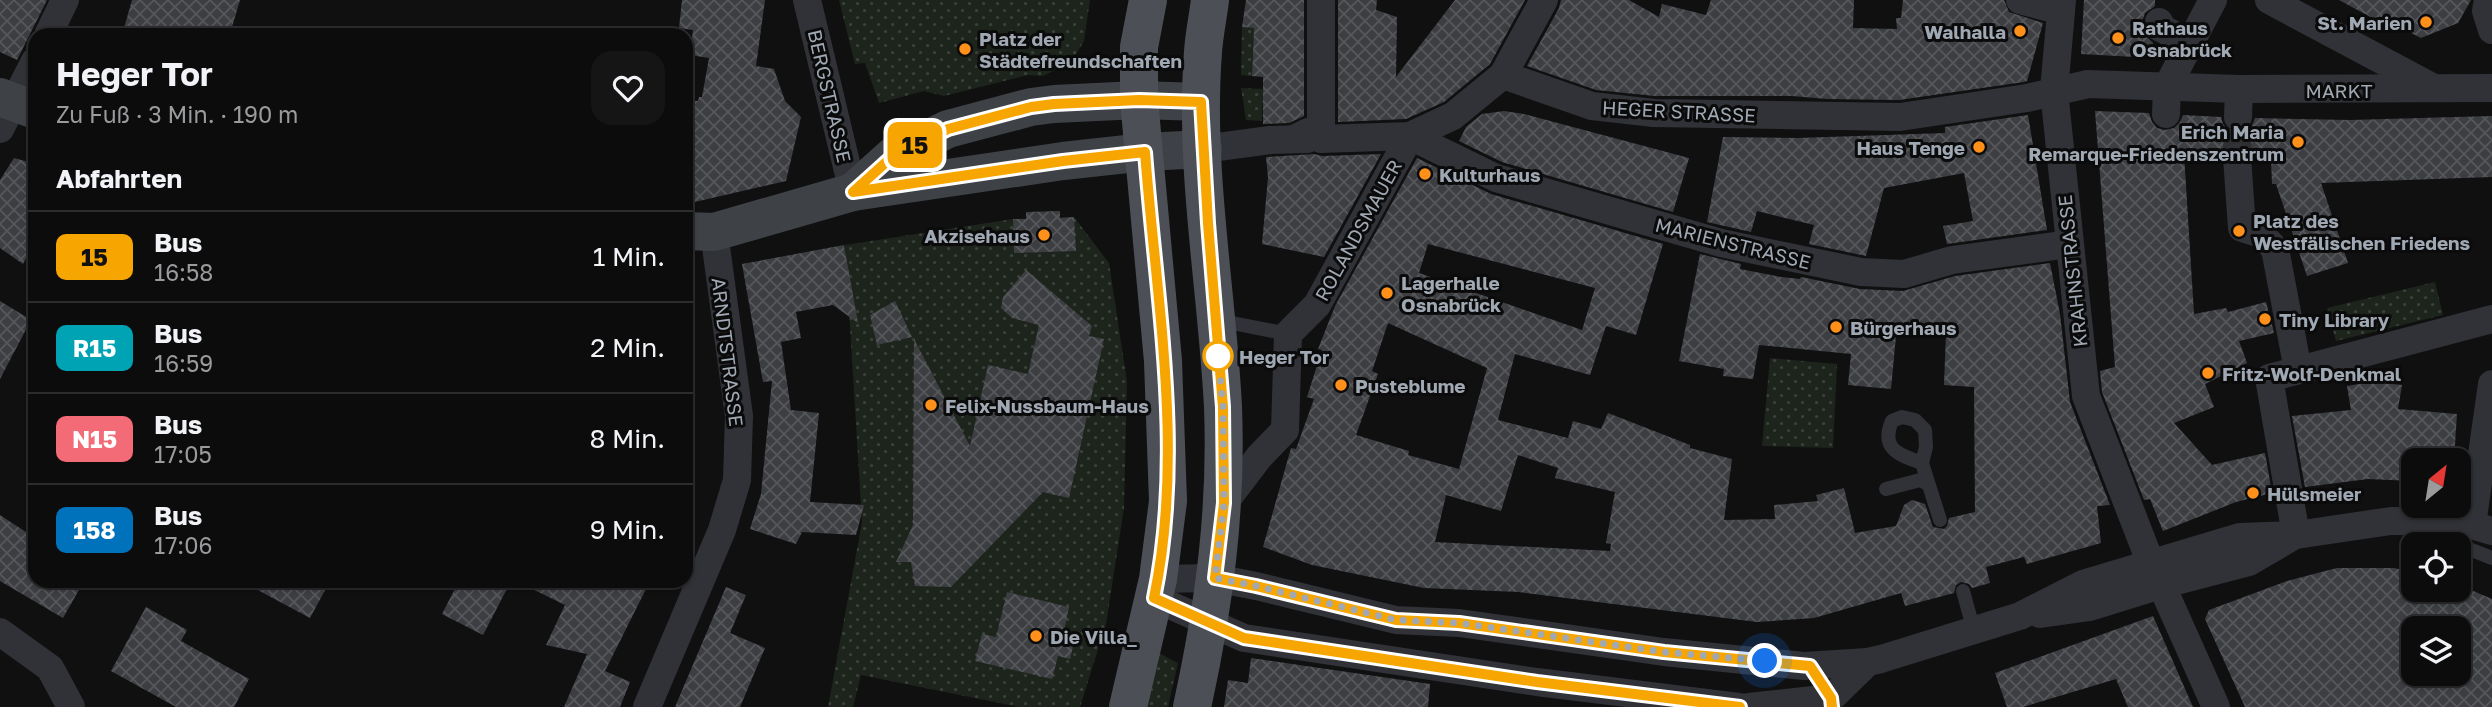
<!DOCTYPE html>
<html lang="de">
<meta charset="utf-8">
<style>
body{margin:0;font-family:"Golos Text",sans-serif;background:#151516;color:#f1f3f6;height:100vh;display:flex;flex-direction:column;font-size:26px;white-space:nowrap}
*{box-sizing:border-box;margin:0}
p{font-size:23px;color:#9a9b9d}
.icon{flex:none;width:38px;height:38px;fill:none;stroke:currentColor;stroke-width:2;stroke-linecap:round;stroke-linejoin:round}
.map{position:relative;flex:1;overflow:hidden}
.drawer{position:absolute;left:28px;top:28px;width:665px;height:560px;display:flex;flex-direction:column;background:#0c0c0d;border-radius:21px;box-shadow:0 2px 5px #0004,0 0 0 2px #2c2c2e}
.drawer>*{flex:none}
.badge{padding:0 14px;border-radius:10px;font-size:24px;line-height:46px}
.needle{width:46px;rotate:30deg}
.controls{position:absolute;left:2401px;top:448px;display:grid;gap:14px}
.controls a{display:grid;place-items:center;width:70px;height:70px;border-radius:14px;background:#0c0c0d;box-shadow:0 2px 5px #0004,0 0 0 2px #2c2c2e;font-size:35px}
.you{position:absolute;width:35px;height:35px;margin:-18px;border:5px solid #fff;border-radius:50%;background:#1a73e8;box-shadow:0 0 0 10px #1a73e833}
.map>.badge{position:absolute;translate:-50% -50%;box-shadow:0 0 0 4px #fff}
h2{padding:0 28px;font-size:26px;line-height:63px}
.round{display:grid;place-items:center;flex:none;width:74px;height:74px;border-radius:21px;background:#151516}
.head{display:flex;align-items:center;justify-content:space-between;height:119px;padding:0 28px}
h1{font-size:33px;font-weight:700;line-height:52px}
ul{padding:0;list-style:none}
li{display:flex;align-items:center;gap:21px;height:91px;padding:0 28px;border-top:2px solid #2c2c2e}
li div{flex:1}
li b{display:block;font-size:26px}
li em{font-style:normal}
li .badge{min-width:77px;font-weight:700;text-align:center}
.map>svg:first-child{display:block}
.grass{fill:url(#grass-dots)}
.building{fill:url(#building-cross-hatch);fill-rule:evenodd}
.lines{fill:none;stroke-linecap:round;stroke-linejoin:round}
.street-tunnel{stroke:#2d2f31;stroke-width:28;stroke-dasharray:28 14;stroke-linecap:butt}
.lane{stroke:#313237;stroke-width:14}
.street{stroke:#313237;stroke-width:28}
.secondary{stroke:#3e4247;stroke-width:38}
.primary{stroke:#4c5056;stroke-width:38}
.line-casing{stroke:#fff;stroke-width:16}
.line{stroke:#f7a500;stroke-width:10}
.walk{stroke:#a0a9b3;stroke-width:7;stroke-dasharray:0 12.6}
.poi-dot{fill:#ff911a;stroke:#0b0b0c;stroke-width:2.5}
.stop-dot{fill:#fff;stroke:#f7a500;stroke-width:3.5}
.labels{text-anchor:middle;dominant-baseline:central;stroke-width:6;stroke-linejoin:round;paint-order:stroke}
.poi-label{font-size:19px;font-weight:bold;fill:#a0a9b3;stroke:#0b0b0c;text-anchor:start}
.street-label{font-size:19px;fill:#a0a9b3;stroke:#0b0b0c}
.stop-label{font-size:19px;font-weight:bold;fill:#a0a9b3;stroke:#0b0b0c;text-anchor:start}
</style>
<div class="map">
<svg width="2492" height="707" viewBox="0 0 2492 707">
<defs>
<pattern id="grass-dots" width="8" height="8" patternUnits="userSpaceOnUse" patternTransform="scale(1.75)"><rect width="8" height="8" fill="#1c241c"/><path d="M2 2h.1M6 6h.1" fill="none" stroke="#3a413b" stroke-width="1.8" stroke-linecap="round"/></pattern>
<pattern id="building-cross-hatch" width="8" height="8" patternUnits="userSpaceOnUse" patternTransform="scale(1.75)"><rect width="8" height="8" fill="#3c3e42"/><path d="M0 0l8 8M0 8l8-8" fill="none" stroke="#55575b"/></pattern>
</defs>
<rect width="100%" height="100%" fill="#101011"/>
<!-- grass -->
<g class="grass">
<path d="M839,0H1090L1084,41L1075,56L1061,67L1043,76L1028,75L944,96L924,91L879,103L865,63L855,64Z"/>
<path d="M1242,27L1254,28L1252,76L1241,75Z"/>
<path d="M1241,88L1263,89L1262,121L1246,120Z"/>
<path d="M1074,217L1109,263L1127,382L1124,508L1106,624L1080,707H1019L861,675L853,707H828L862,522L845,245L1013,219Z"/>
<path d="M2435,282L2443,315L2336,341L2327,308Z"/>
<path d="M1770,358L1837,364L1833,448L1762,446Z"/>
<path d="M1155,651L1178,663L1168,707H1142Z"/>
</g>
<!-- building -->
<g class="building">
<path d="M0,0H47L17,60L0,52Z"/>
<path d="M132,0H240L230,34L209,28L208,35H122Z"/>
<path d="M682,0H765L756,66L774,69L785,101L801,117L786,181L686,204V100L698,101L699,97H702L709,58L690,55L693,30L679,28Z"/>
<path d="M1246,0H1304V116L1289,123L1263,124V77L1252,76L1254,28L1242,27Z"/>
<path d="M1338,0H1377L1376,10L1397,17L1396,77L1455,0H1525L1490,64L1444,102L1406,119L1338,122Z"/>
<path d="M1561,0H1629L1659,17L1662,4L1706,15L1711,0H1854L1853,28L1897,29L1896,18H1901L1903,0H2004L2009,12L2043,23L2027,81L2024,82L1899,100L1827,99L1792,96H1655L1596,90L1527,66L1559,8Z"/>
<path d="M2084,0H2155V6L2145,13L2142,22L2145,35L2153,43V58L2081,54Z"/>
<path d="M2339,0H2471L2458,23L2421,38L2394,24L2387,26Z"/>
<path d="M1504,111L1524,114L1689,158L1673,212L1502,162L1459,141L1466,127L1482,114Z"/>
<path d="M2095,111L2149,113L2152,122L2157,128L2165,130L2174,128L2180,122L2183,115L2221,117L2223,124L2229,131L2238,134L2245,132L2252,126L2255,118L2350,120L2492,116V177L2321,183L2348,263L2307,276L2276,184H2272L2271,159L2254,158L2250,147L2245,142L2237,140L2227,144L2221,156L2184,154L2194,314L2226,308L2228,312L2266,302L2274,333L2239,341L2247,363L2205,384L2214,407L2174,423L2212,465L2265,453L2272,493L2236,502L2163,531L2150,499L2144,500L2102,392L2100,371L2115,367Z"/>
<path d="M2028,115L2047,230L1947,244L1943,226L1973,221L1964,173L1884,188L1866,256L1809,244L1814,225L1757,211L1751,232L1707,222L1723,137L1798,138L1945,133V127Z"/>
<path d="M1314,154L1322,156L1381,154L1324,257L1262,244L1268,177L1266,157Z"/>
<path d="M14,158L35,164V242L23,264L0,248V180Z"/>
<path d="M1417,158L1491,194L1663,244L1636,335L1606,326L1590,375L1515,354L1498,420L1568,438L1573,421L1601,429L1608,413L1690,445V448L1732,459L1724,520L1775,519L1774,505L1818,501L1816,495L1844,488L1855,533L1896,526L1904,505L1912,500L1925,504L1933,527L1944,529L1947,526L1949,518L1975,512L1974,387L1944,385L1946,333L1896,336L1891,389L1848,385L1851,354L1759,345L1753,379L1723,376L1724,369L1679,361L1700,254L1741,264L1740,269L1781,277L1800,279L1801,277L1860,289L1903,291L1955,276L2050,263L2060,314L2070,402L2110,505L2097,506L2101,543L2027,564L2024,557L1986,567L1990,583L1972,588L1969,584L1961,582L1956,585L1954,593L1905,606L1901,593L1814,618L1757,622L1519,592L1424,588L1312,565L1263,547L1291,448L1296,449L1314,399L1307,397L1322,350L1318,349L1335,306ZM1428,244L1595,288L1582,330L1419,273ZM1388,323L1487,368L1459,469L1408,455L1409,451L1356,435L1378,374L1372,371ZM1518,455L1558,468L1555,478L1615,492L1606,543L1611,544L1610,551L1435,542L1446,495L1501,511Z"/>
<path d="M1060,211V218L1074,217L1076,251L1014,253L1013,219H1026V212Z"/>
<path d="M844,245L858,323L833,305L796,312L801,338L781,342L791,410L819,413L810,502L864,505L856,535L802,532L796,544L750,529L761,494L772,381L763,382L742,264Z"/>
<path d="M1026,270L1092,326L1089,336L1104,339L1069,498L1043,492L951,587L915,586L911,562H896L913,525L914,339L970,446L988,365L1028,374L1039,325L1012,318L1001,308L1003,297Z"/>
<path d="M0,301L31,320L0,379Z"/>
<path d="M895,301L912,337L877,345L870,315Z"/>
<path d="M2372,382L2402,385L2398,409L2457,414L2454,460H2413V481L2368,479L2305,487L2292,416L2351,410L2347,386Z"/>
<path d="M0,515L35,538V581H84L63,618L0,581Z"/>
<path d="M2337,568H2394L2413,572V590H2471L2492,599V707H2245L2205,619L2209,610L2287,581ZM2413,625L2427,628H2459V674H2413Z"/>
<path d="M241,581H330L310,618Z"/>
<path d="M459,581H511L483,635L442,614Z"/>
<path d="M516,581H650L605,671L630,682L620,707H564L587,654L546,645L565,605Z"/>
<path d="M726,587L746,595L730,633L765,648L740,707H675Z"/>
<path d="M1007,592L1069,607L1064,631L1076,633L1070,659L1058,656L1052,679L975,661L982,634L996,637Z"/>
<path d="M146,607L187,630L181,641L249,679L234,707H176L111,671Z"/>
<path d="M2153,616L2193,707H2128L2116,679L2023,707H2007L1995,673Z"/>
<path d="M1251,658L1430,684L1428,707H1224L1228,680L1248,683Z"/>
</g>
<g class="lines">
<!-- street-tunnel -->
<path class="street-tunnel" d="M2237,157L2238,117"/>
<!-- lane -->
<g class="lane">
<path d="M1217,320L1288,334"/>
<path d="M1922,463C1899,455 1880,449 1892,421L1902,417L1915,420L1925,430L1926,447L1922,463L1940,520"/>
<path d="M1886,489L1920,480L1928,484"/>
<path d="M2434,525L2469,549L2492,558"/>
<path d="M1963,591L1974,631"/>
</g>
<!-- street -->
<g class="street">
<path d="M807,0L853,192"/>
<path d="M2020,0L2061,11"/>
<path d="M2062,0L2054,91L2086,396L2146,551"/>
<path d="M2269,0L2434,88"/>
<path d="M2488,0L2486,11L2492,30"/>
<path d="M2159,22V27L2190,43"/>
<path d="M48,35L65,0"/>
<path d="M1503,75L1592,106L1654,113L1900,117L2027,98L2088,84L2239,89L2492,88"/>
<path d="M2166,114L2167,87L2213,0"/>
<path d="M2238,117L2239,89"/>
<path d="M0,129L35,61"/>
<path d="M1321,131V0"/>
<path d="M1410,136L1496,178L1721,243L1861,272L1904,274L1952,260L2069,244"/>
<path d="M1294,139L1308,132L1321,131V139L1410,136L1453,116L1503,75L1544,0"/>
<path d="M1203,149L1270,140L1307,139"/>
<path d="M2237,157L2242,228L2261,234L2275,249L2298,370"/>
<path d="M1224,503L1259,457L1285,430L1288,334L1317,305L1410,136"/>
<path d="M2472,525L2492,384"/>
<path d="M2296,535L2269,378L2492,319"/>
<path d="M1158,579L1215,578L1256,586L1396,620L1459,623L1664,652L1804,666L1868,662L1881,659L2020,616L2083,584L2240,537L2296,535L2391,521H2431L2472,525L2492,531"/>
<path d="M2166,595L2216,707"/>
<path d="M1154,598L1244,638L1537,682L1739,707"/>
<path d="M2040,614L2090,607L2161,585L2249,562L2290,538"/>
<path d="M0,632L50,668L71,707"/>
<path d="M647,707L722,530L737,480L739,416L714,232"/>
<path d="M1749,707L1831,698L1868,662"/>
</g>
<!-- secondary -->
<g class="secondary">
<path d="M0,97L35,110"/>
<path d="M853,192L893,156L948,129L1031,107L1054,104L1139,100L1201,102"/>
<path d="M686,231L714,232L853,192L1063,161L1145,152L1203,149"/>
</g>
<!-- primary -->
<g class="primary">
<path d="M1128,707L1158,579L1168,501L1163,361L1139,100V47L1148,0"/>
<path d="M1192,707C1214,607 1227,510 1223,407C1217,289 1194,171 1203,52C1204,35 1208,17 1210,0"/>
</g>
</g>
<g class="lines">
<!-- line casing -->
<g class="line-casing">
<path id="line" d="M1740,707L1537,682L1244,638L1154,598C1185,451 1156,299 1145,152L1063,161L853,192L893,156L948,129L1031,107L1054,104L1139,100L1201,102L1208,223L1223,407L1224,503L1215,578L1256,586L1396,620L1459,623L1664,652L1810,666L1831,698L1832,707"/>
</g>
<!-- line -->
<use href="#line" class="line"/>
<!-- walk -->
<path class="walk" d="M1218,356L1223,407L1224,503L1215,578L1256,586L1396,620L1459,623L1664,652L1765,661"/>
</g>
<!-- markers -->
<g class="poi-dot">
<circle cx="2426" cy="22" r="7"/>
<circle cx="2020" cy="31" r="7"/>
<circle cx="2118" cy="38" r="7"/>
<circle cx="965" cy="49" r="7"/>
<circle cx="2298" cy="142" r="7"/>
<circle cx="1979" cy="147" r="7"/>
<circle cx="1425" cy="174" r="7"/>
<circle cx="2239" cy="231" r="7"/>
<circle cx="1044" cy="235" r="7"/>
<circle cx="1387" cy="293" r="7"/>
<circle cx="2265" cy="319" r="7"/>
<circle cx="1836" cy="327" r="7"/>
<circle cx="2208" cy="373" r="7"/>
<circle cx="1341" cy="385" r="7"/>
<circle cx="931" cy="405" r="7"/>
<circle cx="2253" cy="493" r="7"/>
<circle cx="1036" cy="636" r="7"/>
</g>
<circle class="stop-dot" cx="1218" cy="356" r="14"/>
<g class="labels">
<!-- poi labels -->
<g class="poi-label">
<text x="2412" y="22" text-anchor="end">St. Marien</text>
<text x="2132" y="27">Rathaus<tspan x="2132" dy="22">Osnabrück</tspan></text>
<text x="2006" y="31" text-anchor="end">Walhalla</text>
<text x="979" y="38">Platz der<tspan x="979" dy="22">Städtefreundschaften</tspan></text>
<text x="2284" y="131" text-anchor="end">Erich Maria<tspan x="2284" dy="22">Remarque-Friedenszentrum</tspan></text>
<text x="1965" y="147" text-anchor="end">Haus Tenge</text>
<text x="1439" y="174">Kulturhaus</text>
<text x="2253" y="220">Platz des<tspan x="2253" dy="22">Westfälischen Friedens</tspan></text>
<text x="1030" y="235" text-anchor="end">Akzisehaus</text>
<text x="1401" y="282">Lagerhalle<tspan x="1401" dy="22">Osnabrück</tspan></text>
<text x="2279" y="319">Tiny Library</text>
<text x="1850" y="327">Bürgerhaus</text>
<text x="2222" y="373">Fritz-Wolf-Denkmal</text>
<text x="1355" y="385">Pusteblume</text>
<text x="945" y="405">Felix-Nussbaum-Haus</text>
<text x="2267" y="493">Hülsmeier</text>
<text x="1050" y="636">Die Villa_</text>
</g>
<!-- street labels -->
<g class="street-label">
<text x="2339" y="90">MARKT</text>
<text transform="translate(830 96) rotate(77)">BERGSTRASSE</text>
<text transform="translate(1679 111) rotate(3)">HEGER STRASSE</text>
<text transform="translate(1358 230) rotate(-61)">ROLANDSMAUER</text>
<text transform="translate(1733 243) rotate(14)">MARIENSTRASSE</text>
<text transform="translate(2072 271) rotate(-96)">KRAHNSTRASSE</text>
<text transform="translate(728 352) rotate(83)">ARNDTSTRASSE</text>
</g>
<!-- stop labels -->
<g class="stop-label">
<text x="1239" y="356">Heger Tor</text>
</g>
</g>
</svg>
<div class="controls">
<a><svg class="needle" viewBox="-14 -14 28 28"><path d="M0-13l5 13h-10z" fill="#e53935"/><path d="M0 13l5-13h-10z" fill="#9a9b9d"/></svg></a>
<a><svg class="icon" aria-label="locate" viewBox="0 0 24 24"><circle cx="12" cy="12" r="6"/><path d="M12 2v4M12 18v4M2 12h4M18 12h4"/></svg></a>
<a><svg class="icon" aria-label="layers" viewBox="0 0 24 24"><path d="M12 4l9 5-9 5-9-5zM3 14l9 5 9-5"/></svg></a>
</div>
<div class="you" style="left:1765px;top:661px"></div>
<b class="badge" style="left:915px;top:145px;background:#f7a500;color:#111">15</b>
<section class="drawer">
<div class="head"><div><h1>Heger Tor</h1><p>Zu Fuß · 3 Min. · 190 m</p></div><a class="round"><svg class="icon" aria-label="heart" viewBox="0 0 24 24"><path d="M12 20l-8-8c-3-5 5-10 8-4 3-6 11-1 8 4z"/></svg></a></div>
<h2>Abfahrten</h2>
<ul>
<li><span class="badge" style="background:#f7a500;color:#111">15</span><div><b>Bus</b><p>16:58</p></div><em>1 Min.</em></li>
<li><span class="badge" style="background:#00a3b4;color:#fff">R15</span><div><b>Bus</b><p>16:59</p></div><em>2 Min.</em></li>
<li><span class="badge" style="background:#f46b78;color:#fff">N15</span><div><b>Bus</b><p>17:05</p></div><em>8 Min.</em></li>
<li><span class="badge" style="background:#0072bc;color:#fff">158</span><div><b>Bus</b><p>17:06</p></div><em>9 Min.</em></li>
</ul>
</section>
</div>
